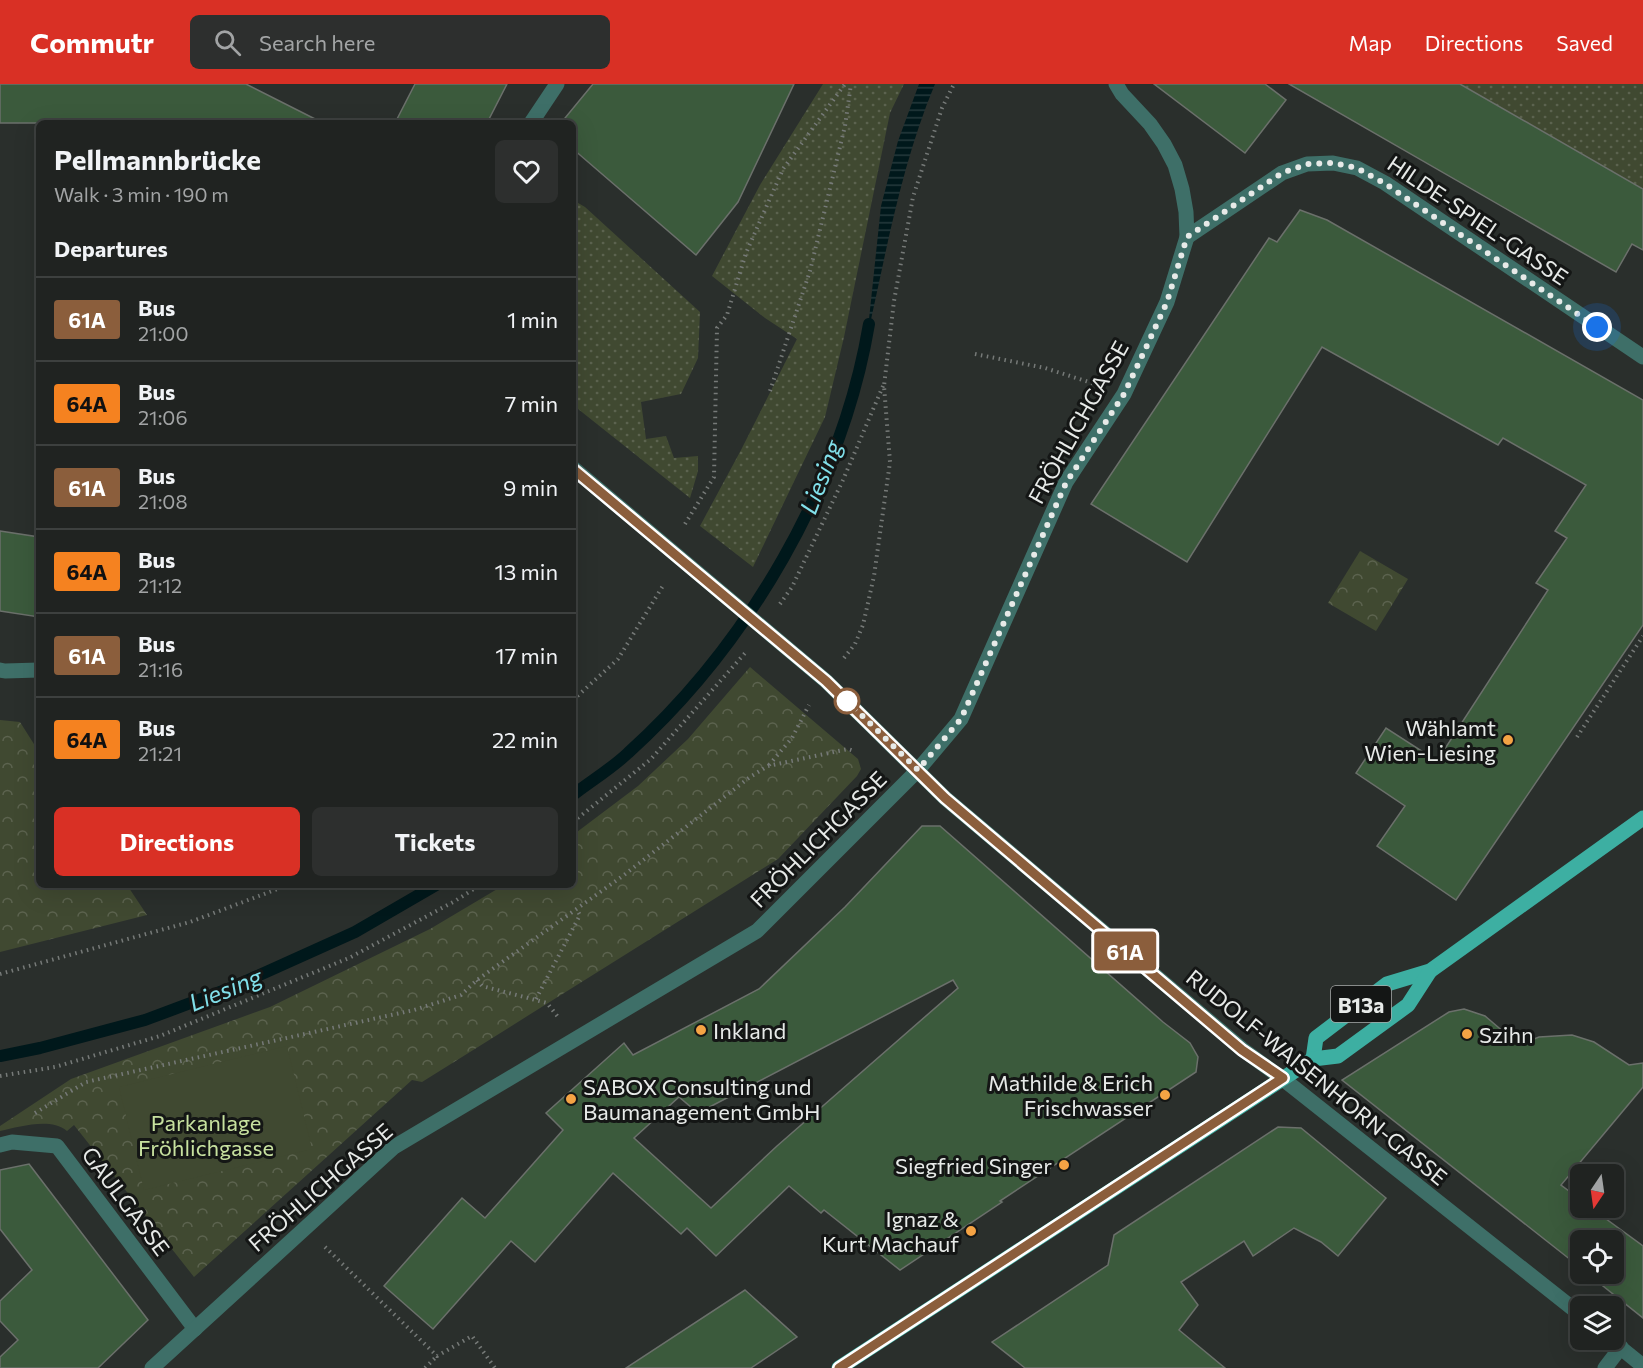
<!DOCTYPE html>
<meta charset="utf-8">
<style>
body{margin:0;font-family:Commissioner,sans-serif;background:#2d2f2e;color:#f1f3f6;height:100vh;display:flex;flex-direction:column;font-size:22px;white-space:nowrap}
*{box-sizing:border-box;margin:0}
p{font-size:20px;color:#a2a4a5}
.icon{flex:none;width:33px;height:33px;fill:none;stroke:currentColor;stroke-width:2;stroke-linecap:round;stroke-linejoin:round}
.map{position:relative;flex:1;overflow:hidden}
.panel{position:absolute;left:36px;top:36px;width:540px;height:768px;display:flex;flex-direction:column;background:#202321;border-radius:9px;box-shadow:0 6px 24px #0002,0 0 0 2px #3d403f}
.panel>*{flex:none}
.badge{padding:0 12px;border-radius:4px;font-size:21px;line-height:39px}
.needle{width:39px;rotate:193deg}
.controls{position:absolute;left:1570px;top:1080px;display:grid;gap:12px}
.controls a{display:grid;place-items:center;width:54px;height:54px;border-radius:9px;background:#202321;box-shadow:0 6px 24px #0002,0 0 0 2px #3d403f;font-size:30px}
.you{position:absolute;width:30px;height:30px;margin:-15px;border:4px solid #fff;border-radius:50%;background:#1a73e8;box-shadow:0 0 0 9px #1a73e833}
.map>.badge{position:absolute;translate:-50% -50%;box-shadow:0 0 0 3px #fff}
h2{padding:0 18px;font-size:22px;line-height:54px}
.round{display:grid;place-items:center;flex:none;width:63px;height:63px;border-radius:9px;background:#2d2f2e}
.overview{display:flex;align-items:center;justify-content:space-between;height:102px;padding:0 18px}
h1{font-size:28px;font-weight:700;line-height:45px}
.cta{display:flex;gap:12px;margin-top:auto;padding:12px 18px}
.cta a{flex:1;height:69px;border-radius:9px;background:#d93025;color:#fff;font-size:24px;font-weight:700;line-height:69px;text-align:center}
.cta a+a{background:#2d2f2e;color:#f1f3f6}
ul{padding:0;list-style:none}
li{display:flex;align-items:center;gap:18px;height:84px;padding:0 18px;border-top:2px solid #3d403f}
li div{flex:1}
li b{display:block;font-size:22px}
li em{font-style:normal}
li .badge{min-width:66px;font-weight:700;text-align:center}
header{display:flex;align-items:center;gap:36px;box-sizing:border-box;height:84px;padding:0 30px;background:#d93025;color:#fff}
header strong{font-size:28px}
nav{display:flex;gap:33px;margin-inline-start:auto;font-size:21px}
.search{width:420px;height:54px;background:#2d2f2e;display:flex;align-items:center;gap:15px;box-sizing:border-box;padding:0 21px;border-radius:9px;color:#a2a4a5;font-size:22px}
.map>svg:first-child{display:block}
.grass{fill:url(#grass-dots)}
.forest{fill:url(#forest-crowns)}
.garden{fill:#404931}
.water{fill:url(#water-rules)}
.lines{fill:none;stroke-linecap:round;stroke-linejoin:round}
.stream{stroke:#00181b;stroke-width:12}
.building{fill:#3b5a3c;stroke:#6b706b;stroke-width:1.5;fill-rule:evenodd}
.path{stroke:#767a78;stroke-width:4;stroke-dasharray:1.5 4.5;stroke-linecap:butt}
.lane{stroke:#3e6f68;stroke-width:15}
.street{stroke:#3e6f68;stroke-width:15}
.primary{stroke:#3dafa2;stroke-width:15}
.line-casing{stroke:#fff;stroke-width:14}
.line{stroke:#8b5e3c;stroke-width:9}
.walk{stroke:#e7eae8;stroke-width:6;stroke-dasharray:0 10.8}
.stop-dot{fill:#fff;stroke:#8b5e3c;stroke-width:3}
.poi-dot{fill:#f4a344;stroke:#141615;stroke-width:2}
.labels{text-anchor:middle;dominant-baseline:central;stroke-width:6;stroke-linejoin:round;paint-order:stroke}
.shield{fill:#141615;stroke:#a8aaa9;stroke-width:1.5}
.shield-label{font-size:21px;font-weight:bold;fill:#e7eae8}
.street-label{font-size:22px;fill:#e7eae8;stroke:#141615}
.poi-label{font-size:22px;fill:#e7eae8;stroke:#141615;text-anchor:end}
.park-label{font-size:22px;fill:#c7e19f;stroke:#141615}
.water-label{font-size:24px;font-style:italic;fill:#81e0ea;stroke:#141615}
</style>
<header>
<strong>Commutr</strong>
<div class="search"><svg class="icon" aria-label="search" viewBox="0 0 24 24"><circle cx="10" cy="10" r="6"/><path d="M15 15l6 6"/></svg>Search here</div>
<nav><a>Map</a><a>Directions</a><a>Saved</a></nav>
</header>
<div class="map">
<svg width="1643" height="1284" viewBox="0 0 1643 1284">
<defs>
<pattern id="grass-dots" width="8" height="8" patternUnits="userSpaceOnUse" patternTransform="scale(1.5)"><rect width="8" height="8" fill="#404931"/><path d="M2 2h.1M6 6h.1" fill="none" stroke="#5c634f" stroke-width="1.8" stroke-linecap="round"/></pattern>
<pattern id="forest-crowns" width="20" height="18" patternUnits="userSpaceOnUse" patternTransform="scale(1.5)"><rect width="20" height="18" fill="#404931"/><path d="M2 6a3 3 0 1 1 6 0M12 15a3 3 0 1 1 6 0" fill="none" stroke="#5c634f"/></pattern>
<pattern id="water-rules" width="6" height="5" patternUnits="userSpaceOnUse" patternTransform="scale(1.5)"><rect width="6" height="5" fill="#00181b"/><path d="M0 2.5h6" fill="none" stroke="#253a3c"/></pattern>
</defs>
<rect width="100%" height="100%" fill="#2a2f2c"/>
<!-- grass -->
<g class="grass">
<path d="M823,0H904L890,29L844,253L825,333L753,483L700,442L741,366L797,255L765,234L712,192L760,101Z"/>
<path d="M1460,0H1643V105Z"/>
<path d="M573,116L585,123L700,228L698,274L681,310L641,318L646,355L666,352L674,374L698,372V387L690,414L573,321Z"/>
</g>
<!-- forest -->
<g class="forest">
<path d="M1360,467L1408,495L1376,547L1328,519Z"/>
<path d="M750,583L858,675L861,685L857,692L778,775L422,998L412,996L194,1193L74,1041L67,1047C50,1033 19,1043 0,1047V1042L71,995L270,923L430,845L504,801H573V751L638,702L688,655Z"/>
<path d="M0,636L20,638L39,668V801H127L147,831L0,868Z"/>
</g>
<!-- garden -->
<path class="garden" d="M287,962L312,1065L144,1106L119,1003Z"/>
<!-- water -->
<path class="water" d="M919,0H935C901,81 886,169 867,254L881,122L898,57Z"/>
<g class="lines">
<!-- stream -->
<g class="stream">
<path d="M573,711C591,697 611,685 628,669C748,561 842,400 869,240"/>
<path d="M0,972L40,964L145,936L233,903L355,848L436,801"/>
</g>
</g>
<!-- building -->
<g class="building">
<path d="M0,0H246L323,39H0Z"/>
<path d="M415,0H507L487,39H395Z"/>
<path d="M593,0H794L738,118L696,171L573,65V39L565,34Z"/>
<path d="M1154,0H1265L1286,16L1245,69Z"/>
<path d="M1289,0H1460L1643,105V166L1632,160L1616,188Z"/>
<path d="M1300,126L1327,136L1643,316V541L1456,816L1377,762L1405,722L1356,689L1386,644L1437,677L1548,506L1536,499L1567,454L1555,447L1586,401L1503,354L1498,361L1322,263L1187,478L1091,420L1269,154L1277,158Z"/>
<path d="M0,447L39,453V533L0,527Z"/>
<path d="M922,742H940L1163,938L1190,959L1198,973L1196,988L1000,1117L1002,1118L900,1186L824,1126L821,1129L789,1102L716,1172L687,1144L681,1150L613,1089L535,1178L511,1157L433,1245L384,1202L462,1114L485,1134L563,1046L546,1029L624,959L633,971L759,905L845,823ZM953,896L958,904L777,1062L711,1124L634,1054L679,1013L698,1029Z"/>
<path d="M1464,925L1485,932L1519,961L1539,953L1572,951L1594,958L1629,981L1643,979V1003L1561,1101L1581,1116V1124H1591L1643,1162V1234L1588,1190H1614V1156H1581V1184L1342,996L1449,928Z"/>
<path d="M1278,1043L1301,1044L1386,1114L1338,1172L1321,1158L1294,1144L1253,1172L1244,1157L1181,1198L1198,1221L1179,1246L1225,1284H1025L992,1258L1108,1181L1114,1151Z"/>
<path d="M29,1080L148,1236L98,1284H0V1273L18,1256L0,1237V1217L32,1186L0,1145V1086Z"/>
<path d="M745,1206L797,1253L751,1284H626Z"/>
</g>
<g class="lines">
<!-- path -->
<g class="path">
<path d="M975,270L1045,284L1095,300"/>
<path d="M770,307L810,187L845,42L851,0"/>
<path d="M685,440L714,393L717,244L727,231L746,169L783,85L845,0"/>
<path d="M780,520L792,503L843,396L883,302"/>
<path d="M844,574L855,560L863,541L874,492L890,378L884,302L894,217L913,113L942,24L954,0"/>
<path d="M573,616L618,575L664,500"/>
<path d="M1577,653L1643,552"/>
<path d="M769,681L792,654L809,621"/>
<path d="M573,738L651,675L746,568"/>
<path d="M0,890L190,838L288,801"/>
<path d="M477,896L482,902L547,919L558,933"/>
<path d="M536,915L580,831L577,826"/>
<path d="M0,992L55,983L160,952L349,874L455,817L480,801"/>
<path d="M35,1029L86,998L414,926L461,911L477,896L624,791L750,693L768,682L848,665L854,667"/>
<path d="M325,1163L437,1272L472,1252L495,1284"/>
<path d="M425,1284L437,1272"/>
</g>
<!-- lane -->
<path class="lane" d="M1605,1284L1621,1263"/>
<!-- street -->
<g class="street">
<path d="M531,39L557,0"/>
<path d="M1187,153L1282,89L1307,80L1333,79L1357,84L1385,99L1643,273"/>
<path d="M573,384L826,597L945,714L1242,965L1283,995L1581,1231"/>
<path d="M0,586L5,587L39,586"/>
<path d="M0,1061L12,1058L57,1062L195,1245"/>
<path d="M1611,1256L1643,1282"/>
<path d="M152,1284L394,1063L757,847L918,686L961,635L1066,398L1124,310L1167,218L1187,153L1186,128L1182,105L1175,81L1164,60L1150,40L1122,10L1116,0"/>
</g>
<!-- primary -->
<g class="primary">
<path d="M1313,975L1316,954L1387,900L1430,887L1643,734"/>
<path d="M839,1284L1313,975L1338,972L1408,921L1430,887"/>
</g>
</g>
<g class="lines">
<!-- line casing -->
<g class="line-casing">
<path id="line" d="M573,385L826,597L945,714L1242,966L1283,994L839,1284"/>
</g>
<!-- line -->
<use href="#line" class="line"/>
<!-- walk -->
<path class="walk" d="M847,617L918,686L961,635L1066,399L1124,310L1150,255L1167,218L1187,153L1282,89L1307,80L1333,79L1357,84L1384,99L1597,243"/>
</g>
<!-- markers -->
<circle class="stop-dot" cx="847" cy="617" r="12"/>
<g class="poi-dot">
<circle cx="1508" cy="656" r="6"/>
<circle cx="701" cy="946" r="6"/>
<circle cx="1467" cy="950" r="6"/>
<circle cx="1165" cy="1011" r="6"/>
<circle cx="571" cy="1015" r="6"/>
<circle cx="1064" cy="1081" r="6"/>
<circle cx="971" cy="1147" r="6"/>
</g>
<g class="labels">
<!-- shield labels -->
<rect class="shield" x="1331" y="902" width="60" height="36" rx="4.5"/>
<g class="shield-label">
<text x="1361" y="920">B13a</text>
</g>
<!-- street labels -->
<g class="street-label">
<text transform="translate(1478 136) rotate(34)">HILDE-SPIEL-GASSE</text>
<text transform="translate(1078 338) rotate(-61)">FRÖHLICHGASSE</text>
<text transform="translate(818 755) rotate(-45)">FRÖHLICHGASSE</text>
<text transform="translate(1317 993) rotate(39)">RUDOLF-WAISENHORN-GASSE</text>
<text transform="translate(320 1103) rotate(-41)">FRÖHLICHGASSE</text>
<text transform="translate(126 1117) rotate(53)">GAULGASSE</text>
</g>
<!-- poi labels -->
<g class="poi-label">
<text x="1496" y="643">Wählamt<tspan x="1496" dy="25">Wien-Liesing</tspan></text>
<text x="713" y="946" text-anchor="start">Inkland</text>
<text x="1479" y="950" text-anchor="start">Szihn</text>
<text x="1153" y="998">Mathilde &amp; Erich<tspan x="1153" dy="25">Frischwasser</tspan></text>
<text x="583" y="1002" text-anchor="start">SABOX Consulting und<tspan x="583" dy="25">Baumanagement GmbH</tspan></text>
<text x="1052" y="1081">Siegfried Singer</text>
<text x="959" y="1134">Ignaz &amp;<tspan x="959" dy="25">Kurt Machauf</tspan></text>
</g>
<!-- park labels -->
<g class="park-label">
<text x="206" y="1038">Parkanlage<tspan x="206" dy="25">Fröhlichgasse</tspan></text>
</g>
<!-- water labels -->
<g class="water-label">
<text transform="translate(820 393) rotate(-69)">Liesing</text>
<text transform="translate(225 905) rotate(-22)">Liesing</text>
</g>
</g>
</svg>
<div class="controls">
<a><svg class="needle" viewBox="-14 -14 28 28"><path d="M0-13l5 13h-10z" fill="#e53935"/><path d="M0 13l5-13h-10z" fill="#a2a4a5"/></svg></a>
<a><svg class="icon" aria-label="locate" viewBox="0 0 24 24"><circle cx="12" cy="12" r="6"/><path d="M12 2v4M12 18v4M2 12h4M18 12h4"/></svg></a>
<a><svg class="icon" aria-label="layers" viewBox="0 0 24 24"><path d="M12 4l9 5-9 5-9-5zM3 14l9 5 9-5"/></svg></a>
</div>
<div class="you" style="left:1597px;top:243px"></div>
<b class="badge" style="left:1125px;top:867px;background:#8b5e3c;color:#fff">61A</b>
<section class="panel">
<div class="overview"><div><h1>Pellmannbrücke</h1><p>Walk · 3 min · 190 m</p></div><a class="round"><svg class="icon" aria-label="heart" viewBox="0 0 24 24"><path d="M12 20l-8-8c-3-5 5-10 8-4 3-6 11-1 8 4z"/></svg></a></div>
<h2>Departures</h2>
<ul>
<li><span class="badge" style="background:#8b5e3c;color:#fff">61A</span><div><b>Bus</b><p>21:00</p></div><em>1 min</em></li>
<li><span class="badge" style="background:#f58220;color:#111">64A</span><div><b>Bus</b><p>21:06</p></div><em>7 min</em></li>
<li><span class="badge" style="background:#8b5e3c;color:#fff">61A</span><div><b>Bus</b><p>21:08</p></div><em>9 min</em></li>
<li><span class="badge" style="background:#f58220;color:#111">64A</span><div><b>Bus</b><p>21:12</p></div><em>13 min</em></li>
<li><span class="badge" style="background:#8b5e3c;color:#fff">61A</span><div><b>Bus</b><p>21:16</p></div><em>17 min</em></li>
<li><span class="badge" style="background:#f58220;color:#111">64A</span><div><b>Bus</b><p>21:21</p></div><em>22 min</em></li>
</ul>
<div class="cta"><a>Directions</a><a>Tickets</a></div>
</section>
</div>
